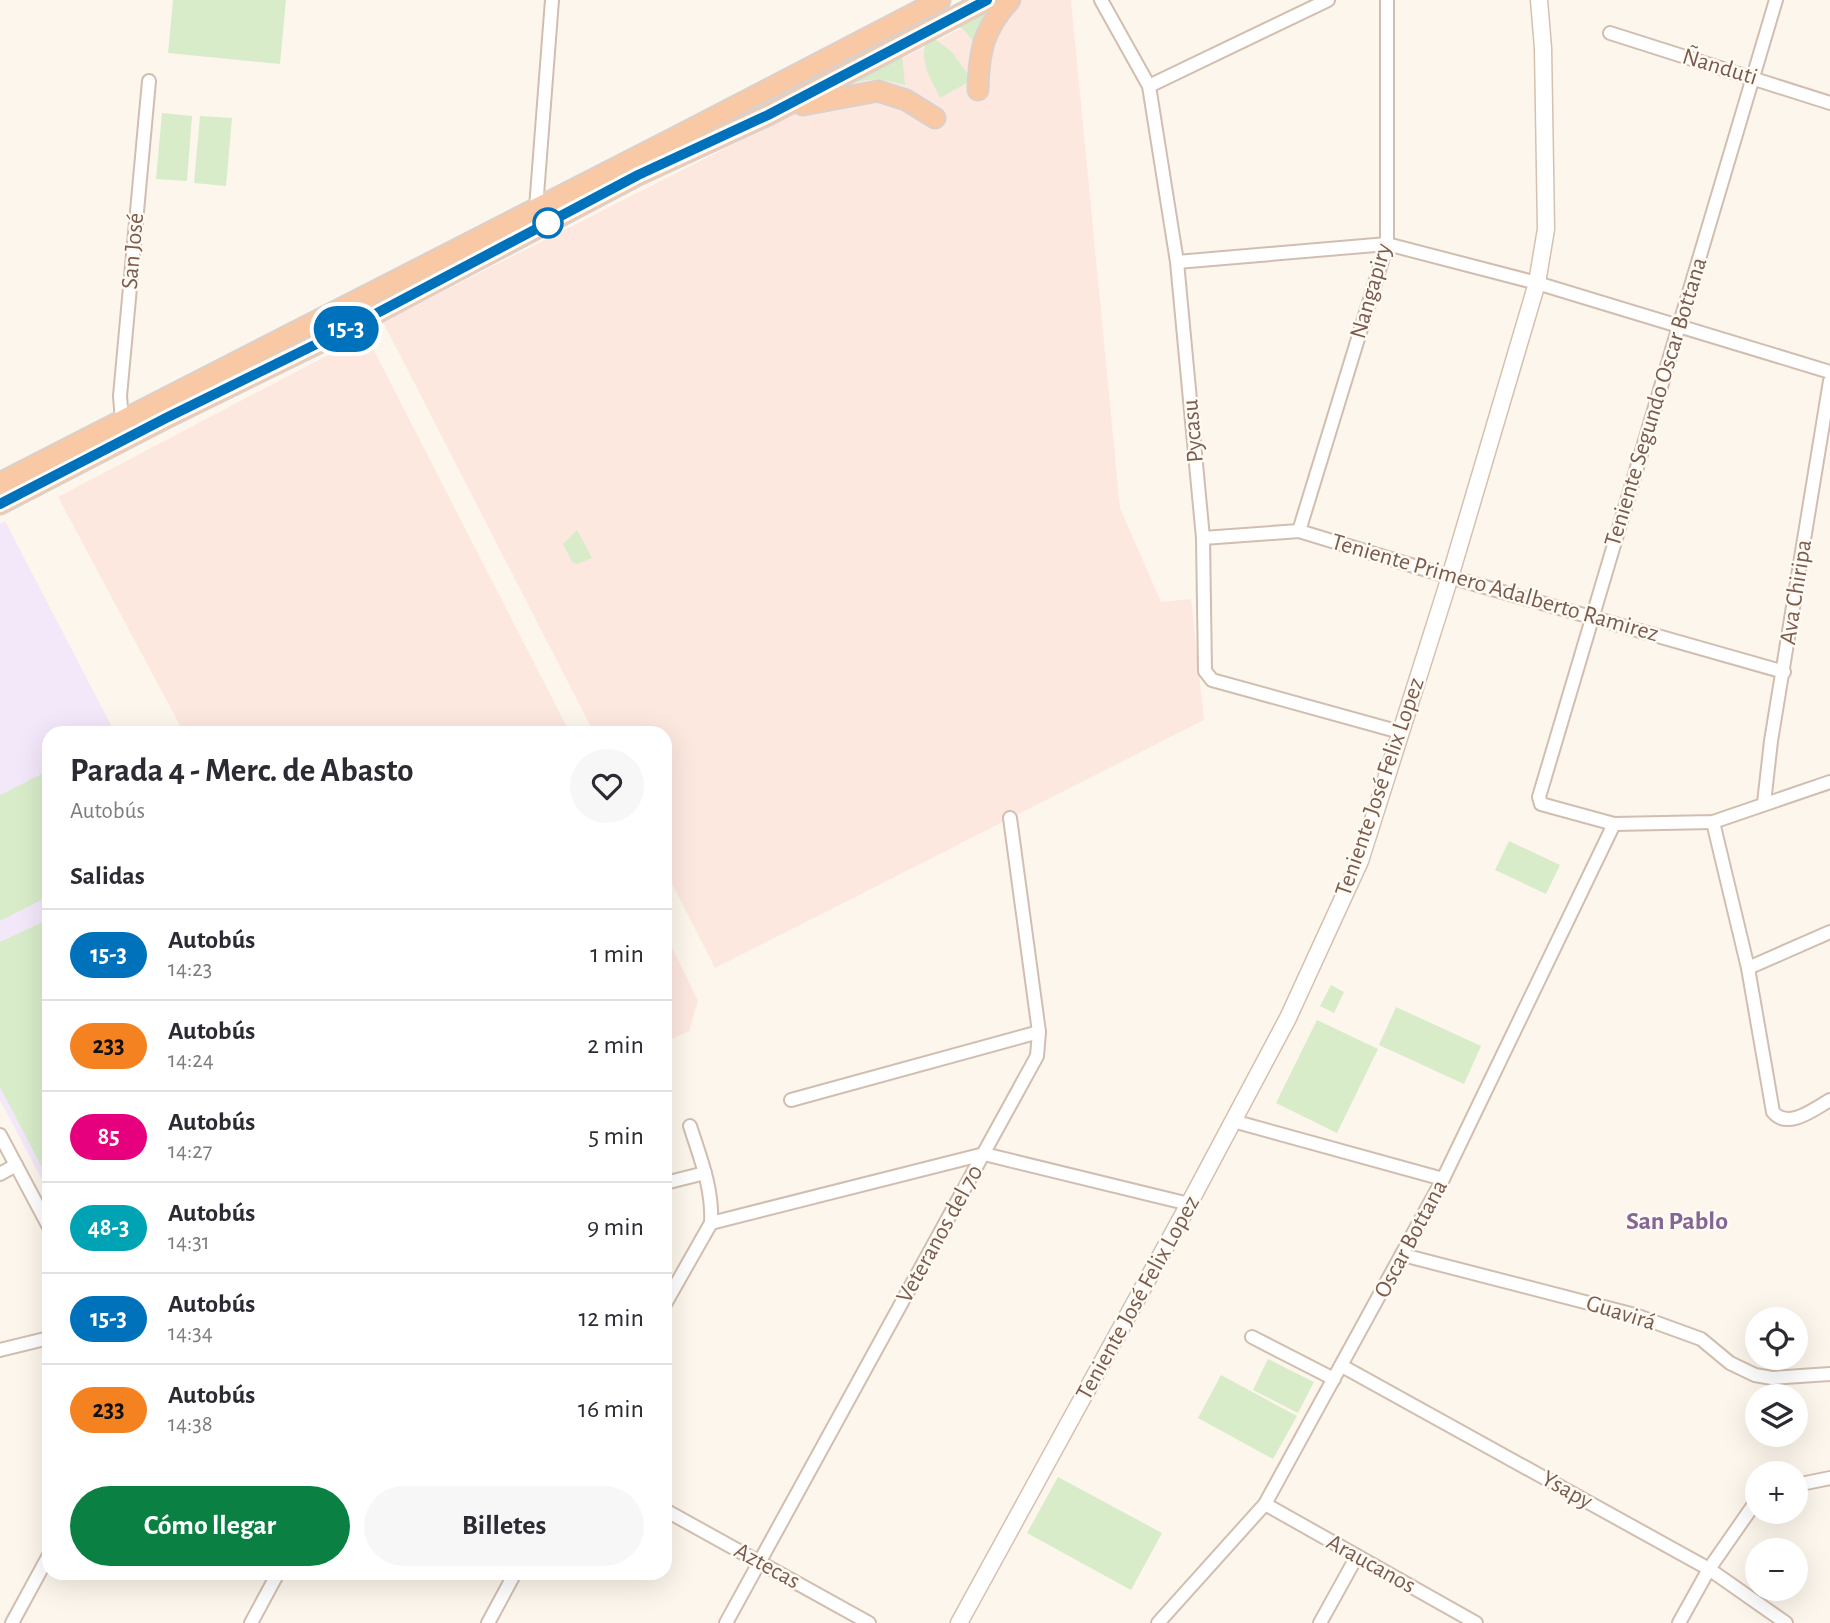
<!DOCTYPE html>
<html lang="es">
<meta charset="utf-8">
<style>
body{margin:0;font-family:"Alegreya Sans",sans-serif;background:#f7f7f7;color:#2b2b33;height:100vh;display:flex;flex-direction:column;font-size:26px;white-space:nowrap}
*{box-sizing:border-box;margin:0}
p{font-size:23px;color:#7c7c81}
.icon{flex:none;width:38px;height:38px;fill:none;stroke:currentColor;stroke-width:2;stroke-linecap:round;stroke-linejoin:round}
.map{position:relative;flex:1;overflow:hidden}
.details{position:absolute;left:42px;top:726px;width:630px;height:854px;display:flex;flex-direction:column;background:#fff;border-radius:21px;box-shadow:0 7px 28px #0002}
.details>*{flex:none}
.badge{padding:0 14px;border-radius:23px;font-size:24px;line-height:46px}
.controls{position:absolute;left:1745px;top:1307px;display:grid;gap:14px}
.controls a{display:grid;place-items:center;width:63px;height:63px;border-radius:50%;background:#fff;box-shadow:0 7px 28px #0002;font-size:35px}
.map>.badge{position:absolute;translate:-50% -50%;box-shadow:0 0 0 4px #fff}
h2{padding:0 28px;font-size:26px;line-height:63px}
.round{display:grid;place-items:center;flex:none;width:74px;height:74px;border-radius:37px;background:#f7f7f7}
.headline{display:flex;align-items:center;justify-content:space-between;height:119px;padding:0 28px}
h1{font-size:33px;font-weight:700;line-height:52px}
.button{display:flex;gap:14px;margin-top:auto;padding:14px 28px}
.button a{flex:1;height:80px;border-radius:42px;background:#0b8043;color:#fff;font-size:28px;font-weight:700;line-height:80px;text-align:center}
.button a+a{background:#f7f7f7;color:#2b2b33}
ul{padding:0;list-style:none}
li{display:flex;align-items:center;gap:21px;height:91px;padding:0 28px;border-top:2px solid #e1e1e2}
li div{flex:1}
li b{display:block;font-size:26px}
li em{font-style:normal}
li .badge{min-width:77px;font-weight:700;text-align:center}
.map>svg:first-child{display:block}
.commercial{fill:#fde8e0}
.education{fill:#f3e8fa}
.green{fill:#d8ecc9}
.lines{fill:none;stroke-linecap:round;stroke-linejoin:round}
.minor-casing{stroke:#d1beb0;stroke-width:16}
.secondary-casing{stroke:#d6c0b0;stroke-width:19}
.trunk-casing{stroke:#dad1cd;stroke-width:23}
.minor{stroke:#fff;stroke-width:12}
.secondary{stroke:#fff;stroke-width:16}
.trunk{stroke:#f9c8a4;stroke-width:19}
.line-casing{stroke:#fff;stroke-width:16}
.line{stroke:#0072bc;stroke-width:10}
.stop-dot{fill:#fff;stroke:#0072bc;stroke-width:3.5}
.labels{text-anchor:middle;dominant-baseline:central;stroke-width:5;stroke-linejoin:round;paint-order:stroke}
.street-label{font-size:24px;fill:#7a5c4d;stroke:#fffaf3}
.neighbourhood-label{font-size:26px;font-weight:bold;fill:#846695;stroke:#fffaf3}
</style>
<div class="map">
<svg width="1830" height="1623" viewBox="0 0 1830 1623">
<rect width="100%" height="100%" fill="#fdf6ec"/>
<!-- commercial -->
<g class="commercial">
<path d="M1017,0H1071L1120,508L1161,602L1191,599L1204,720L715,968L665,870V733H594L383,322Z"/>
<path d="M366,335L570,733H184L58,497Z"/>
<path d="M665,933L698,1001L689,1031L665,1042Z"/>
</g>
<!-- education -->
<path class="education" d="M5,521L115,733H49V1193L0,1100V524Z"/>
<!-- green -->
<g class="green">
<path d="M173,0H286L280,64L168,53Z"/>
<path d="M1001,0L974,42L963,29L955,25Z"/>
<path d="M898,32L901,34L900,36L386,298Z"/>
<path d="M931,36L952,52L972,80L940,98C931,79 918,60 927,39Z"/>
<path d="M902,53L905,85C874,76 862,79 833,90Z"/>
<path d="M162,113L192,116L187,181L156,179Z"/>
<path d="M200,116L232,118L226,186L194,183Z"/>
<path d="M577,530L592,558L577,564L572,562L563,544Z"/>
<path d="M44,773L49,783V896L0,921V795Z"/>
<path d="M1509,841L1560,865L1546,894L1495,870Z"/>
<path d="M49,919V1181L0,1087V942Z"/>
<path d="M1331,985L1344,992L1334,1013L1320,1006Z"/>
<path d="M1396,1007L1481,1046L1464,1084L1379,1045Z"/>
<path d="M1317,1020L1378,1049L1337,1133L1276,1103Z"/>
<path d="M1268,1359L1314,1382L1298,1413L1253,1390Z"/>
<path d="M1221,1375L1297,1416L1273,1459L1198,1418Z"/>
<path d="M1058,1477L1162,1533L1131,1590L1027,1533Z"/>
</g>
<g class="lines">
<!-- minor casing -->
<g class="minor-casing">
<g id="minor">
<path d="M1101,0L1149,86L1177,262L1203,538L1205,671L1212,680L1400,732"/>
<path d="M1776,0L1539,797L1541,804L1614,824L1713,822L1830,782"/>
<path d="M1610,33L1830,103"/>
<path d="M1149,86L1328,0"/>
<path d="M536,208L552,0"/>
<path d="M1177,262L1387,244L1537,283L1830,372"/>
<path d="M122,421L120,396L149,81"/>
<path d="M1299,531L1387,244V0"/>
<path d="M1203,538L1299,531L1450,577L1784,672"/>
<path d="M1764,803L1771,741L1830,381"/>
<path d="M1713,822L1748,968L1773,1112C1788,1130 1814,1109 1830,1100"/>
<path d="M1748,968L1830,932"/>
<path d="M791,1100L1039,1032"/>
<path d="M1233,1121L1443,1179"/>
<path d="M0,1135L49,1227"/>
<path d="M0,1174L16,1165"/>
<path d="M665,1183L705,1173"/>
<path d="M711,1223L984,1154L1189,1204"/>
<path d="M1403,1255L1635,1315L1701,1339L1730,1363L1755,1375L1772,1378L1830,1374"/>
<path d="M665,1304L711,1223C713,1189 700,1157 690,1126"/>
<path d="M1252,1337L1334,1379"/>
<path d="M0,1350L49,1338"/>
<path d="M1342,1366L1709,1569L1786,1623"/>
<path d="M1796,1485L1830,1478"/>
<path d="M1265,1504L1476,1623"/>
<path d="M665,1510L869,1623"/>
<path d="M12,1623L49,1555"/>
<path d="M251,1623L278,1573"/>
<path d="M488,1623L515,1573"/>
<path d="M726,1623L1037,1056L1039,1032L1010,818"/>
<path d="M1158,1623L1265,1504L1443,1179L1614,824"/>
<path d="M1320,1623L1357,1556"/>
<path d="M1679,1623L1709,1569L1757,1500"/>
</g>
</g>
<!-- secondary casing -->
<g class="secondary-casing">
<path id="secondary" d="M959,1623L1189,1204L1288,1018L1360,861L1450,577L1537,283L1546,229L1543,48L1539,0"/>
</g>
<!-- trunk casing -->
<g class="trunk-casing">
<g id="trunk">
<path d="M978,90C979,51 983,30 1010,0"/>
<path d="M803,105L878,91L906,100L935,118"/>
<path d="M0,483L678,136L940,0"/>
<path d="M0,504L166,418L333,336L638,175L768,115L987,0"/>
</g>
</g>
<!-- minor -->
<use href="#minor" class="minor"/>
<!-- secondary -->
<use href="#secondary" class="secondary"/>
<!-- trunk -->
<use href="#trunk" class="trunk"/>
</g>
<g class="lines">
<!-- line casing -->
<g class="line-casing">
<path id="line" d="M0,504L166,418L347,329L638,175L768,115L987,0"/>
</g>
<!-- line -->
<use href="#line" class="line"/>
</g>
<!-- markers -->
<circle class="stop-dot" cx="548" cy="223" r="14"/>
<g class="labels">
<!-- street labels -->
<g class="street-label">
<text transform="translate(1720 67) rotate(17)">Ñanduti</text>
<text transform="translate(133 251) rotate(-85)">San José</text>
<text transform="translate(1371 291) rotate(-74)">Nangapiry</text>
<text transform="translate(1656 402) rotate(-73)">Teniente Segundo Oscar Bottana</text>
<text transform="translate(1193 431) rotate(-95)">Pycasu</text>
<text transform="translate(1495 588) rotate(16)">Teniente Primero Adalberto Ramirez</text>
<text transform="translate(1796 592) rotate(-81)">Ava Chiripa</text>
<text transform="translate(1380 787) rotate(-71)">Teniente José Felix Lopez</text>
<text transform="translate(940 1234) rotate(-61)">Veteranos del 70</text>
<text transform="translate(1411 1239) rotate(-62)">Oscar Bottana</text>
<text transform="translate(1138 1298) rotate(-61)">Teniente José Felix Lopez</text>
<text transform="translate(1621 1313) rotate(17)">Guavirá</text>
<text transform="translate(1567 1490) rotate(29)">Ysapy</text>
<text transform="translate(1371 1564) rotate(29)">Araucanos</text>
<text transform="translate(767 1566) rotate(29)">Aztecas</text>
</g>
<!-- neighbourhood labels -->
<g class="neighbourhood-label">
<text x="1677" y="1221">San Pablo</text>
</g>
</g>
</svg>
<div class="controls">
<a><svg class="icon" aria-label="locate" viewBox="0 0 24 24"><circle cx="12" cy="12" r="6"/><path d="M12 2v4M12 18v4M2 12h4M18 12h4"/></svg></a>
<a><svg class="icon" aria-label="layers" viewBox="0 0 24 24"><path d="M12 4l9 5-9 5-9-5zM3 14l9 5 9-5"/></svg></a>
<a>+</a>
<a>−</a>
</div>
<b class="badge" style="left:346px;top:329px;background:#0072bc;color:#fff">15-3</b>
<section class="details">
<div class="headline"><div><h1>Parada 4 - Merc. de Abasto</h1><p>Autobús</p></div><a class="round"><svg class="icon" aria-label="heart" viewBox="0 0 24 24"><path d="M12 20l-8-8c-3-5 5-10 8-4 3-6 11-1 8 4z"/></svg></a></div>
<h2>Salidas</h2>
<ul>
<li><span class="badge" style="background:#0072bc;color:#fff">15-3</span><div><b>Autobús</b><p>14:23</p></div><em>1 min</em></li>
<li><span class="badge" style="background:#f58220;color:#111">233</span><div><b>Autobús</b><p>14:24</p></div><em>2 min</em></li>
<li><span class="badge" style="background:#e6007e;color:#fff">85</span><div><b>Autobús</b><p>14:27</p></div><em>5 min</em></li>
<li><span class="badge" style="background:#00a3b4;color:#fff">48-3</span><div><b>Autobús</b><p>14:31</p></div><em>9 min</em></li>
<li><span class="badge" style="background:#0072bc;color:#fff">15-3</span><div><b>Autobús</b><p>14:34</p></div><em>12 min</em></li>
<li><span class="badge" style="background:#f58220;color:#111">233</span><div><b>Autobús</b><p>14:38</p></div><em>16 min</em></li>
</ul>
<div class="button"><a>Cómo llegar</a><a>Billetes</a></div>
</section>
</div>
